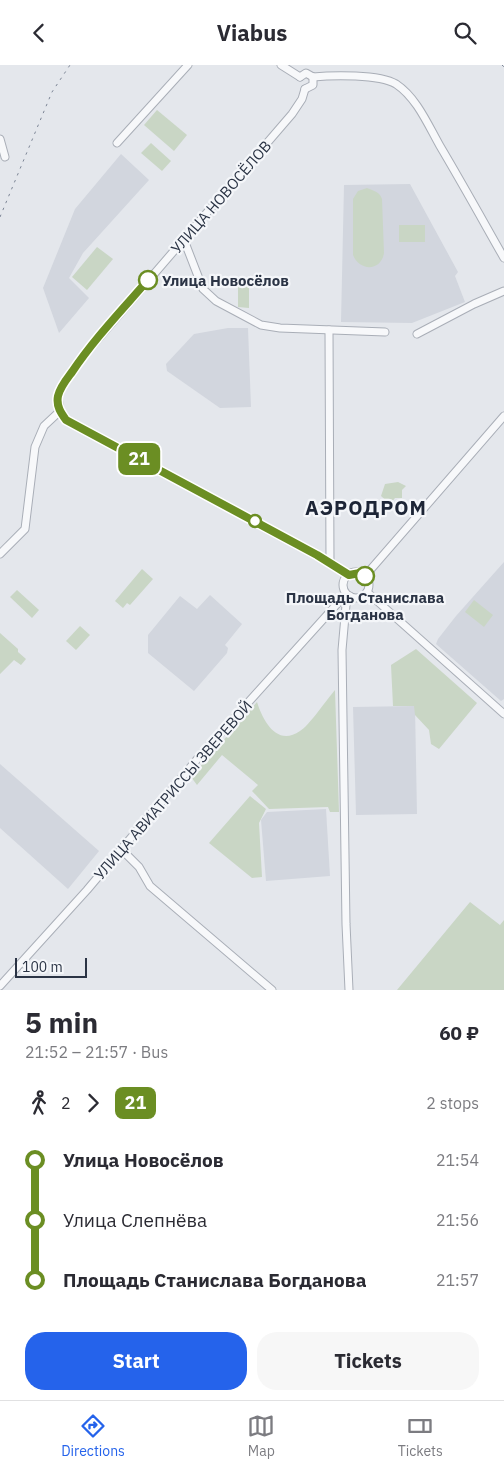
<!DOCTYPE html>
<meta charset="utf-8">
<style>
body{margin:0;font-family:"IBM Plex Sans",sans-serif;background:#f7f7f7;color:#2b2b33;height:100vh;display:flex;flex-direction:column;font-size:19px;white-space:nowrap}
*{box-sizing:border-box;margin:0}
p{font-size:16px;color:#7c7c81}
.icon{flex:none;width:28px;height:28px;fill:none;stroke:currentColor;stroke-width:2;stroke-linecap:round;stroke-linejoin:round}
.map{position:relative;height:925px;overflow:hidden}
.drawer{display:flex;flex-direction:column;background:#fff;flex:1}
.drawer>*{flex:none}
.badge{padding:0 10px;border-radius:8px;font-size:18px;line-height:32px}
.scale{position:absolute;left:15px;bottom:12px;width:72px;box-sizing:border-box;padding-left:5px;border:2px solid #2b3445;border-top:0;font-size:14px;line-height:18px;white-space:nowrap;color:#2b3445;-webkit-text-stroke:4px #f4f6f9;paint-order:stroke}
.map>.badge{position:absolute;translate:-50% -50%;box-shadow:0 0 0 2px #fff}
.legs{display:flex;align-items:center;gap:8px;height:55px;padding:0 25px;font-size:16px}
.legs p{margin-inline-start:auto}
.headline{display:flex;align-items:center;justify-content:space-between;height:85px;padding:0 25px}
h1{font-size:28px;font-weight:800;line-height:38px}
.action{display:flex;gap:10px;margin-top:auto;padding:10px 25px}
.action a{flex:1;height:58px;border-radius:20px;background:#2563eb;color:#fff;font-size:20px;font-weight:800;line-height:58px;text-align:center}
.action a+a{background:#f7f7f7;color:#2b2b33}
ul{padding:0 25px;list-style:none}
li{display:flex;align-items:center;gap:18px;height:60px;font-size:19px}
li i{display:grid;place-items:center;width:8px;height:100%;margin:0 6px;background:currentColor}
li i::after{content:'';width:12px;height:12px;margin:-6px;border:4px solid;border-radius:50%;background:#fff}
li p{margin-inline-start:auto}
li:first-child i{background:linear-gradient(#0000 50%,currentColor 0)}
li:last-child i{background:linear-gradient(currentColor 50%,#0000 0)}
header{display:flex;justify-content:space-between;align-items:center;height:65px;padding:0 25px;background:#fff;font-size:22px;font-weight:800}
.dock{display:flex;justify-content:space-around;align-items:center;height:70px;border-top:1px solid #e1e1e2;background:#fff;font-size:14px;color:#7c7c81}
.dock a{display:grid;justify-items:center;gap:2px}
.dock .current{color:#2563eb}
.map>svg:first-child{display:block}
.built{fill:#d2d6de}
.green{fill:#c9d6c5}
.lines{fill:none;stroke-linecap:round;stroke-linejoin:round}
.minor-casing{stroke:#a9aeb7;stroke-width:9}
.minor{stroke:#f7f8fa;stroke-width:7}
.rail{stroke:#7d8696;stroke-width:1;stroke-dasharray:2.5 5;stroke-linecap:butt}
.line-1-casing{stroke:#fff;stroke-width:11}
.line-1{stroke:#6b8e23;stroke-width:8}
.stop-1-dot{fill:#fff;stroke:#6b8e23;stroke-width:2.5}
.labels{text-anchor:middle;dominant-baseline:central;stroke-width:4.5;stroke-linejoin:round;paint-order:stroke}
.street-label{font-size:15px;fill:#2b3445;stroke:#f4f6f9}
.stop-label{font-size:15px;font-weight:bold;fill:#2b3445;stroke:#f4f6f9;text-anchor:start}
.district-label{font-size:20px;font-weight:bold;letter-spacing:1px;fill:#1d2536;stroke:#f4f6f9}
</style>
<header><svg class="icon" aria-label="back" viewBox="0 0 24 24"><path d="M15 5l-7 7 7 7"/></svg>Viabus<svg class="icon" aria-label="search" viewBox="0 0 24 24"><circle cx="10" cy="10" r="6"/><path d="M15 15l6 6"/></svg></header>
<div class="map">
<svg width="504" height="925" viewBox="0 0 504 925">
<rect width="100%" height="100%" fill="#e4e7ec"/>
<!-- built -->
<g class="built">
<path d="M121,89L149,115L83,188L69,213L89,233L59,268L43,223L75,144Z"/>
<path d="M410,119L458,207L455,211L465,237L412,258L341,257L344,120Z"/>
<path d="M228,263H248L251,342L220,343L167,306L166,299L194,269Z"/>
<path d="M504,497V634L501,636L436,579L438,574L456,551Z"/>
<path d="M210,530L242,559L225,580L228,583L227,588L194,626L148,588V570L180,531L197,544Z"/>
<path d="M415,641L417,749L356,750L353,642Z"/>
<path d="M0,699L99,786L68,824L0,763Z"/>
<path d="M326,744L330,811L266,816L261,755L267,747Z"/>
</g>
<!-- green -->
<g class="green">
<path d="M157,45L187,70L174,86L144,60Z"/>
<path d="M151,78L171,96L162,106L141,88Z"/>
<path d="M367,123C374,126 380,127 382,134L384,188C381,207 359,206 353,190V134L358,126Z"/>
<rect x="399" y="160" width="26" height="17"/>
<path d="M97,182L113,194L87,225L72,212Z"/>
<path d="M238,218L249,219V243L238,242Z"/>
<path d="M398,417L406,421L402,425V433H395L390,439L381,431L385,419Z"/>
<path d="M142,504L153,514L130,540L127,538L123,543L115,536Z"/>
<path d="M17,525L39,545L32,553L10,532Z"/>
<path d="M474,535L493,550L484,562L465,547Z"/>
<path d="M80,561L90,570L76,585L66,576Z"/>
<path d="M0,568L18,584V587L26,594L21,600L14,595L0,609Z"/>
<path d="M416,584L477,638L439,684L431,679L429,665L415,650L414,641H393L391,600Z"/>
<path d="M335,625L339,747H330L328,742L269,744L252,726L258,720L222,690L197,720L191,712L257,637C263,656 277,682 300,666C309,661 327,634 335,625Z"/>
<path d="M250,731L266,744L259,758L262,812L252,813L209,778Z"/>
<path d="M470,837L500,860L504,855V925H397Z"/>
</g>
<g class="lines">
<!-- minor casing -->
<g class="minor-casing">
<g id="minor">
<path d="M281,0L300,12"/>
<path d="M300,12L306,8L313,12"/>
<path d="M313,12C333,10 379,9 396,19C417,33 428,60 440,81C462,118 483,156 504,193"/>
<path d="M305,24L302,34L292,49L79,296L63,320L58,332L60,346L66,355L330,497L349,510"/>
<path d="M305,24L313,20V12"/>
<path d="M0,74L5,92"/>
<path d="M117,78L188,0"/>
<path d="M184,175L203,224L216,236L261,260L280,263L385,267"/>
<path d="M329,265L330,497"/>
<path d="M417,269L474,239L504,226"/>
<path d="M0,489L25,464L35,382L44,361L60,346"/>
<circle cx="356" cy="520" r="13"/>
<path d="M365,511L504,351"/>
<path d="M367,527L504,649"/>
<path d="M122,785L139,802L150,821L272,925"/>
<path d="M0,921L87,825L199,692L346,529"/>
<path d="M349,925L346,859L342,585L346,540L350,531"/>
</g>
</g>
<!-- minor -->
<use href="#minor" class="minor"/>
<!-- rail -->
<g class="rail">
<path d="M502,0L504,2"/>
<path d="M0,152L52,27L70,0"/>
</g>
</g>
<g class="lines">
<!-- line-1 casing -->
<g class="line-1-casing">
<path id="line-1" d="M148,215C122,245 94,274 72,307C66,315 60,322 58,331C56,341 61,348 66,355L317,490L349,510L360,508L365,511"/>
</g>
<!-- line-1 -->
<use href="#line-1" class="line-1"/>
</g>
<!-- markers -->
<g class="stop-1-dot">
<circle cx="148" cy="215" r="9"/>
<circle cx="255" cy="456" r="6"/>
<circle cx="365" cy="511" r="9"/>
</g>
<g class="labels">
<!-- street labels -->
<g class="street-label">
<text transform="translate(221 132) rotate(-49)">УЛИЦА НОВОСЁЛОВ</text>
<text transform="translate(173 725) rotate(-49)">УЛИЦА АВИАТРИССЫ ЗВЕРЕВОЙ</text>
</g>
<!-- stop labels -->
<g class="stop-label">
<text x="162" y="215">Улица Новосёлов</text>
<text x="365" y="532" text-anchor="middle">Площадь Станислава<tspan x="365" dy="17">Богданова</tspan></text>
</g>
<!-- district labels -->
<g class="district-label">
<text x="366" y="442">АЭРОДРОМ</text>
</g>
</g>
</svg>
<div class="scale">100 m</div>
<b class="badge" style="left:139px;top:394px;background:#6b8e23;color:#fff">21</b>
</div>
<section class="drawer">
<div class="headline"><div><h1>5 min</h1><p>21:52 – 21:57 · Bus</p></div><b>60 ₽</b></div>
<div class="legs"><svg class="icon" aria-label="walk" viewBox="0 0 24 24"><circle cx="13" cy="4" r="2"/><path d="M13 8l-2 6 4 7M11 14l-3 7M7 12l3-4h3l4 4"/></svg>2<svg class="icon" aria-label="forward" viewBox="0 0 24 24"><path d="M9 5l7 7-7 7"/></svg><b class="badge" style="background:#6b8e23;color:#fff">21</b><p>2 stops</p></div>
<ul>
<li><i style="color:#6b8e23"></i><b>Улица Новосёлов</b><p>21:54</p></li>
<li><i style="color:#6b8e23"></i><span>Улица Слепнёва</span><p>21:56</p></li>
<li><i style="color:#6b8e23"></i><b>Площадь Станислава Богданова</b><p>21:57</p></li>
</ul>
<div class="action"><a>Start</a><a>Tickets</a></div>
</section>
<nav class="dock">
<a class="current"><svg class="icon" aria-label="directions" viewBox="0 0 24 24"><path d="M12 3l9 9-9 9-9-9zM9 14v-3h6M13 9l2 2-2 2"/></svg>Directions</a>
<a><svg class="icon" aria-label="map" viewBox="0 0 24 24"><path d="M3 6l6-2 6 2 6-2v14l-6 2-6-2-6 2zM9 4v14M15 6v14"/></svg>Map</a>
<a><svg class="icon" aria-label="tickets" viewBox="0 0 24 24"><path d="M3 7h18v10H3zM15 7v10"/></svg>Tickets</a>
</nav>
